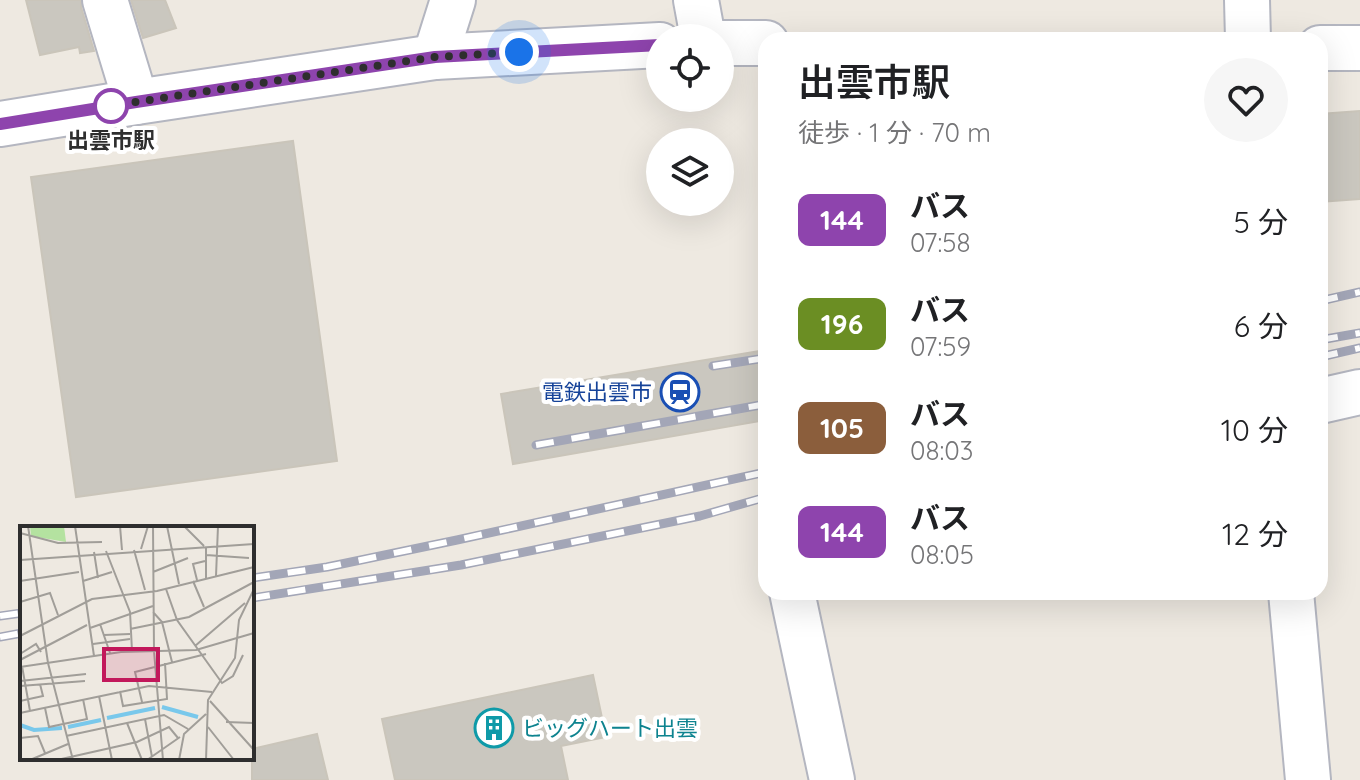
<!DOCTYPE html>
<html lang="ja">
<meta charset="utf-8">
<style>
body{margin:0;font-family:Quicksand,"Noto Sans JP",sans-serif;background:#f6f6f6;color:#202124;height:100vh;display:flex;flex-direction:column;font-size:30px;white-space:nowrap}
*{box-sizing:border-box;margin:0}
p{font-size:26px;color:#757577}
.icon{flex:none;width:44px;height:44px;fill:none;stroke:currentColor;stroke-width:2;stroke-linecap:round;stroke-linejoin:round}
.map{position:relative;flex:1;overflow:hidden}
.sheet{position:absolute;left:758px;top:32px;width:570px;height:568px;display:flex;flex-direction:column;background:#fff;border-radius:24px;box-shadow:0 8px 32px #0002}
.sheet>*{flex:none}
.badge{padding:0 16px;border-radius:12px;font-size:28px;line-height:52px}
.tools{position:absolute;left:646px;top:24px;display:grid;gap:16px}
.tools a{display:grid;place-items:center;width:88px;height:88px;border-radius:50%;background:#fff;box-shadow:0 8px 32px #0002;font-size:40px}
.you{position:absolute;width:40px;height:40px;margin:-20px;border:6px solid #fff;border-radius:50%;background:#1a73e8;box-shadow:0 0 0 12px #1a73e833}
.map>.badge{position:absolute;translate:-50% -50%;box-shadow:0 0 0 4px #fff}
.round{display:grid;place-items:center;flex:none;width:84px;height:84px;border-radius:42px;background:#f6f6f6}
.summary{display:flex;align-items:center;justify-content:space-between;height:136px;padding:0 40px}
h1{font-size:38px;font-weight:600;line-height:60px}
ul{padding:0;list-style:none}
li{display:flex;align-items:center;gap:24px;height:104px;padding:0 40px}
li div{flex:1}
li b{display:block;font-size:30px}
li em{font-style:normal}
li .badge{min-width:88px;font-weight:700;text-align:center}
.map>svg:first-child{display:block}
.building{fill:#cac7bf;stroke:#cac5ba;stroke-width:2}
.lines{fill:none;stroke-linecap:round;stroke-linejoin:round}
.minor-casing{stroke:#b4b6c0;stroke-width:48}
.minor{stroke:#fff;stroke-width:44}
.rail-casing{stroke:#a3a6b7;stroke-width:9}
.rail{stroke:#fff;stroke-width:6;stroke-dasharray:18;stroke-linecap:butt}
.line-casing{stroke:#fff;stroke-width:18}
.line{stroke:#8e44ad;stroke-width:12}
.walk{stroke:#2e2e2e;stroke-width:8;stroke-dasharray:0 14.4}
.stop-dot{fill:#fff;stroke:#8e44ad;stroke-width:4}
.labels{text-anchor:middle;dominant-baseline:central;stroke-width:8;stroke-linejoin:round;paint-order:stroke}
.stop-label{font-size:22px;font-weight:bold;fill:#2e2e2e;stroke:#fff}
.transit-label{font-size:22px;fill:#164399;stroke:#fff;text-anchor:end}
.culture-label{font-size:22px;fill:#0d838f;stroke:#fff;text-anchor:start}
.inset-river{fill:none;stroke:#79c8eb;stroke-width:4}
.inset-road{fill:none;stroke:#a19e99;stroke-width:2}
.view{fill:#c2185b;fill-opacity:0.15;stroke:#c2185b;stroke-width:4}
.inset-edge{fill:none;stroke:#2e2e2e;stroke-width:4}
</style>
<div class="map">
<svg width="1360" height="780" viewBox="0 0 1360 780">
<rect width="100%" height="100%" fill="#eee9e1"/>
<!-- building -->
<g class="building">
<path d="M26,0H81V7L94,51L80,53L79,47L40,55Z"/>
<path d="M131,0H165L176,28L143,38Z"/>
<path d="M1360,111V199L1320,202V114Z"/>
<path d="M293,141L337,461L76,497L31,177Z"/>
<path d="M766,350V420L513,464L501,394Z"/>
<path d="M593,675L606,737L561,746L568,780H395L382,719Z"/>
<path d="M317,734L328,780H252V749Z"/>
</g>
<g class="lines">
<!-- minor casing -->
<g class="minor-casing">
<g id="minor">
<path d="M105,0L136,102"/>
<path d="M696,0L703,38"/>
<path d="M1247,0L1248,40"/>
<path d="M720,43H766"/>
<path d="M1320,48H1360"/>
<path d="M435,57L453,0"/>
<path d="M0,124L136,102L435,57L660,45"/>
<path d="M1320,401L1360,392"/>
<path d="M792,592L832,780"/>
<path d="M1291,592L1308,780"/>
</g>
</g>
<!-- minor -->
<use href="#minor" class="minor"/>
<!-- rail casing -->
<g class="rail-casing">
<g id="rail">
<path d="M1320,301L1360,292"/>
<path d="M1320,340L1360,333"/>
<path d="M1320,357L1360,348"/>
<path d="M713,366L766,358"/>
<path d="M536,445L766,404"/>
<path d="M252,578L327,567L457,540L766,472"/>
<path d="M252,598L461,565L700,516L766,497"/>
<path d="M0,616L22,613"/>
<path d="M0,637L22,633"/>
</g>
</g>
<!-- rail -->
<use href="#rail" class="rail"/>
</g>
<g class="lines">
<!-- line casing -->
<g class="line-casing">
<path id="line" d="M0,124L136,102L435,57L660,45"/>
</g>
<!-- line -->
<use href="#line" class="line"/>
<!-- walk -->
<path class="walk" d="M111,106H109L435,57L519,52"/>
</g>
<!-- icons -->
<defs>
<g id="station-ring" transform="scale(2)"><circle r="9.5" fill="#fff" stroke="#1a4fb4" stroke-width="1.5"/><path d="M-3-6H3Q5-6 5-4V2Q5 4 3 4L4.5 6H3L1.5 4h-3L-3 6H-4.5L-3 4Q-5 4-5 2V-4Q-5-6-3-6ZM-3.5-4v3h7v-3ZM-3.5 1v1.5H-2V1ZM2 1v1.5H3.5V1Z" fill="#1a4fb4"/></g>
<g id="building-ring" transform="scale(2)"><circle r="9.5" fill="#fff" stroke="#0f9aa8" stroke-width="1.5"/><path d="M-4-6H4V6H1V3H-1V6H-4ZM-2.5-4.3h1.7v1.8h-1.7ZM.8-4.3h1.7v1.8H.8ZM-2.5-1h1.7V.8h-1.7ZM.8-1h1.7V.8H.8Z" fill="#0f9aa8"/></g>
</defs>
<g fill-rule="evenodd">
<use href="#station-ring" x="680" y="392"/>
<use href="#building-ring" x="494" y="728"/>
</g>
<!-- markers -->
<circle class="stop-dot" cx="111" cy="106" r="16"/>
<g class="labels">
<!-- stop labels -->
<g class="stop-label">
<text x="111" y="140">出雲市駅</text>
</g>
<!-- transit labels -->
<g class="transit-label">
<text x="652" y="392">電鉄出雲市</text>
</g>
<!-- culture labels -->
<g class="culture-label">
<text x="522" y="728">ビッグハート出雲</text>
</g>
</g>
<!-- overview -->
<g transform="translate(20 526)">
<rect width="234" height="234" fill="#eee9e1"/>
<path d="M10,0H44L46,16L11,10Z" fill="#b4e2a0"/>
<path class="inset-river" d="M142,181L178,191M87,192L135,182M0,199L14,204L42,202M48,201L81,194"/>
<path class="inset-road" d="M8,0L28,137L53,234M55,0L74,130M100,0L102,24M133,0L134,125L143,234M147,0L159,58M164,0L184,20M0,7L38,17L82,16M186,21V52M121,23L128,0M114,24L125,64M86,25L110,86L112,125M74,26L78,52M186,29L229,32M0,34L234,18M133,46L168,32M196,50L198,0M177,54L173,38L185,35M0,55L59,46M63,55L92,46M173,55L184,81M146,63L157,94L202,157L213,150L223,129M0,76L30,67L38,89M133,86L142,96L152,136M80,98L90,127M70,102L133,80M110,103L169,91L234,56M84,109L110,108M0,110L72,73L137,65L234,41M73,118L110,113M175,120L225,77M0,128L16,118L21,126M0,134L67,99M2,140L10,185M0,141L101,126L176,124L234,107M0,155L66,148M0,160L65,155M100,165L103,180L147,173L145,137M79,170L92,234M0,175L23,170L20,158M190,175L234,224M122,176L115,146L186,128M25,182L29,201L67,193L63,173M0,187L129,160L192,166M125,193L132,231M206,196L234,197M107,197L122,234M188,201L214,234M46,210L144,189L168,203M0,212L18,210L25,227M10,234L48,218M37,234L117,216L149,201L158,212M127,234L160,211M159,234L164,208L186,188M186,234L188,174L215,132L219,94L234,63"/>
<path class="view" d="M84,123H138V154H84Z"/>
<rect width="234" height="234" class="inset-edge"/>
</g>
</svg>
<div class="tools">
<a><svg class="icon" aria-label="locate" viewBox="0 0 24 24"><circle cx="12" cy="12" r="6"/><path d="M12 2v4M12 18v4M2 12h4M18 12h4"/></svg></a>
<a><svg class="icon" aria-label="layers" viewBox="0 0 24 24"><path d="M12 4l9 5-9 5-9-5zM3 14l9 5 9-5"/></svg></a>
</div>
<div class="you" style="left:519px;top:52px"></div>
<section class="sheet">
<div class="summary"><div><h1>出雲市駅</h1><p>徒歩 · 1 分 · 70 m</p></div><a class="round"><svg class="icon" aria-label="heart" viewBox="0 0 24 24"><path d="M12 20l-8-8c-3-5 5-10 8-4 3-6 11-1 8 4z"/></svg></a></div>
<ul>
<li><span class="badge" style="background:#8e44ad;color:#fff">144</span><div><b>バス</b><p>07:58</p></div><em>5 分</em></li>
<li><span class="badge" style="background:#6b8e23;color:#fff">196</span><div><b>バス</b><p>07:59</p></div><em>6 分</em></li>
<li><span class="badge" style="background:#8b5e3c;color:#fff">105</span><div><b>バス</b><p>08:03</p></div><em>10 分</em></li>
<li><span class="badge" style="background:#8e44ad;color:#fff">144</span><div><b>バス</b><p>08:05</p></div><em>12 分</em></li>
</ul>
</section>
</div>
